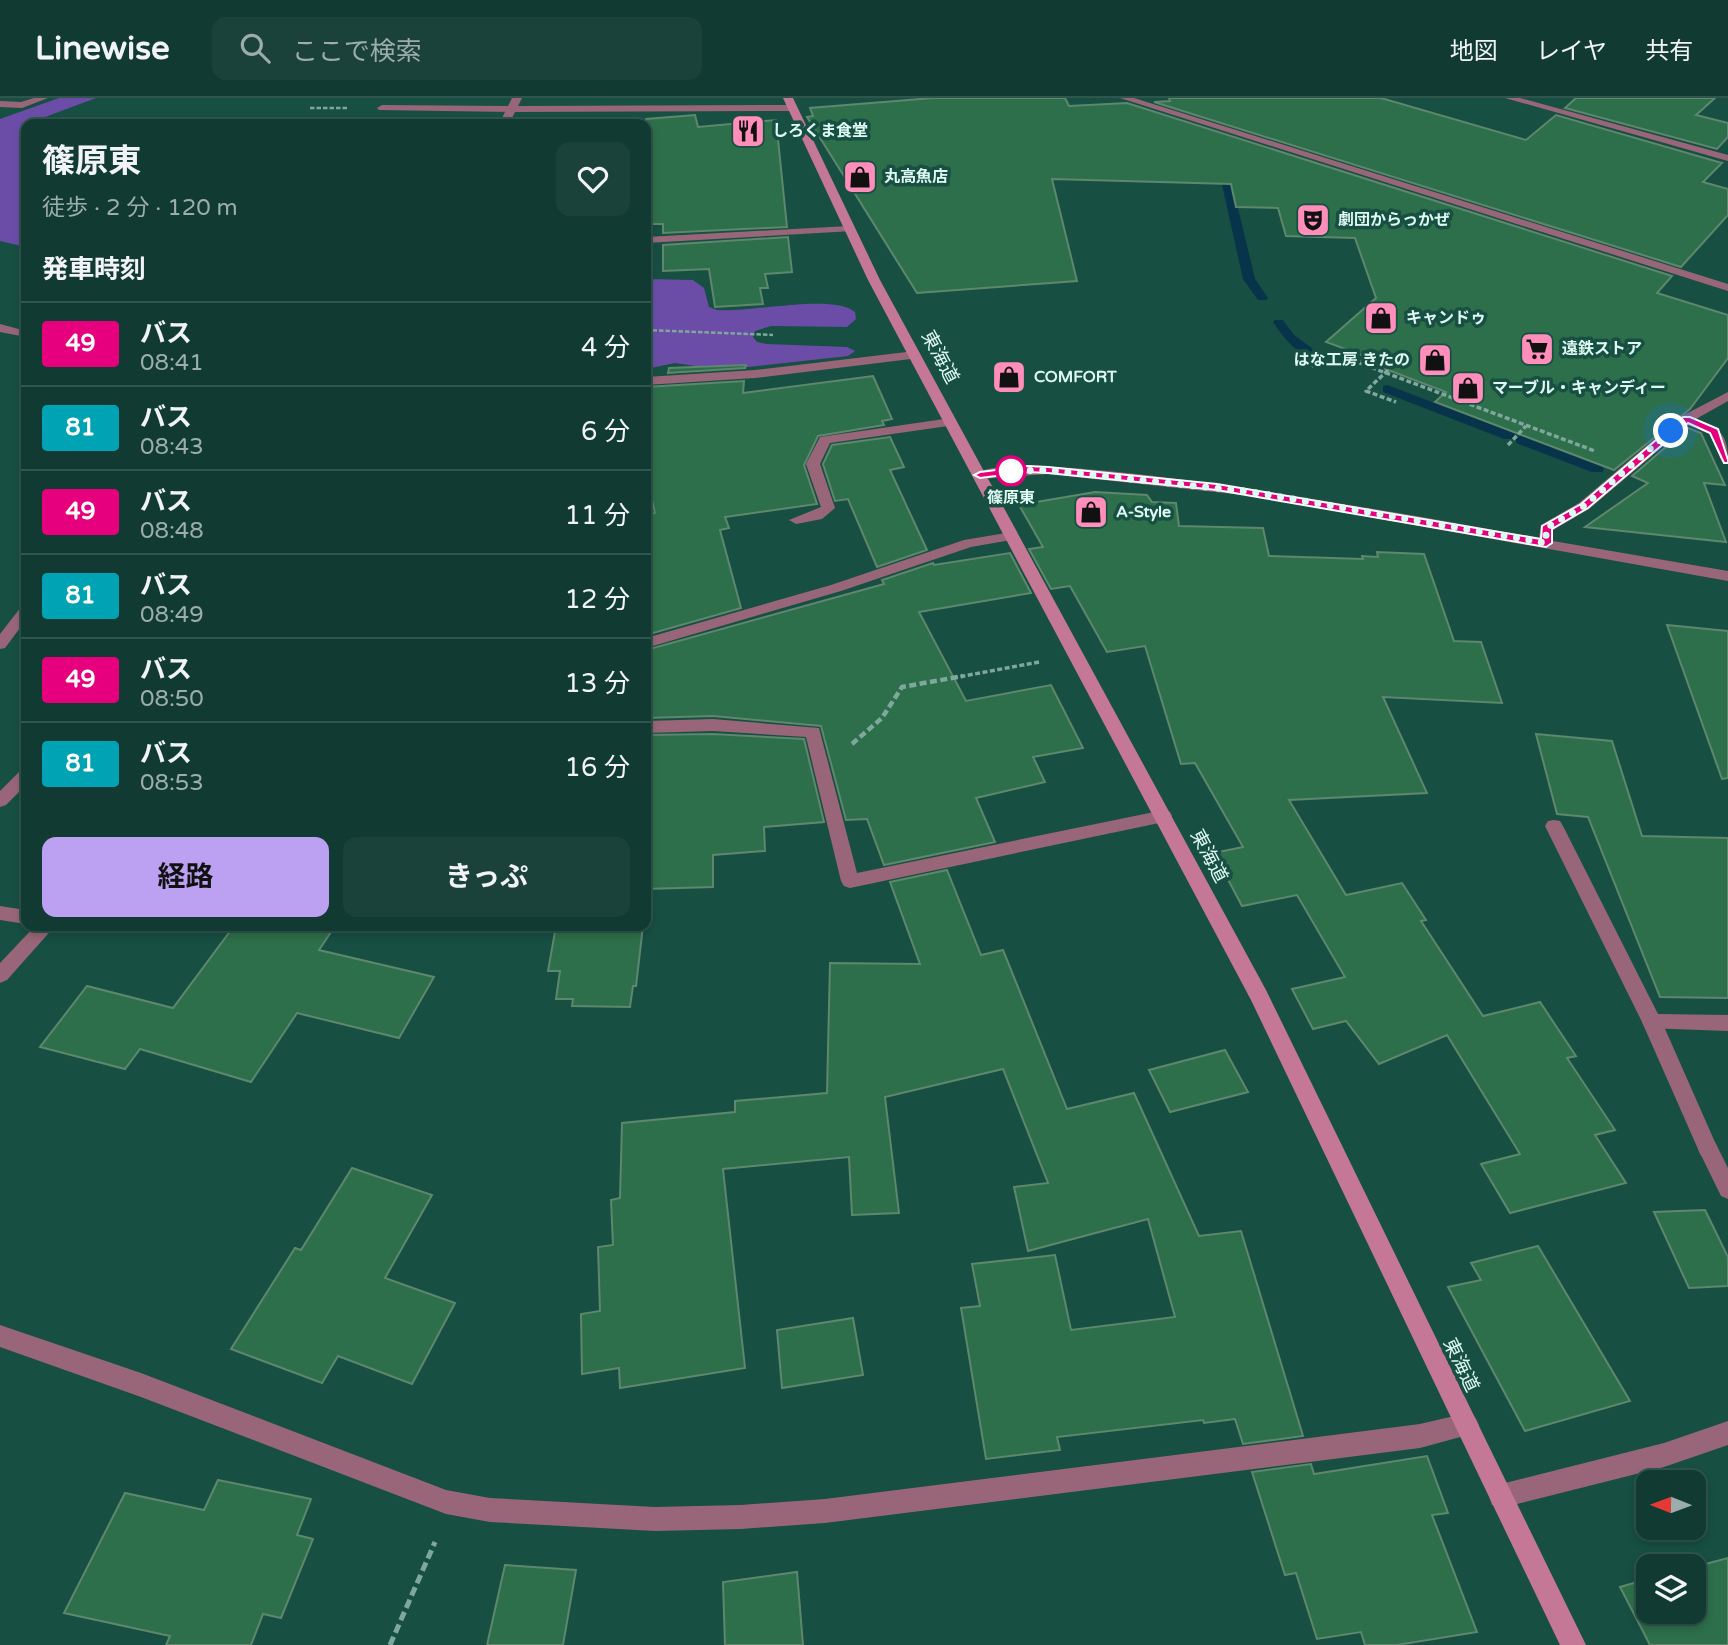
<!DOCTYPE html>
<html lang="ja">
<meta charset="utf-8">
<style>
body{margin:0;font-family:"Varela Round","Noto Sans JP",sans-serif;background:#1a423a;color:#f1f3f6;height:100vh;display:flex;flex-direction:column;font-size:26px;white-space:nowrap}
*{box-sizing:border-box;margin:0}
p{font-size:23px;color:#9cadac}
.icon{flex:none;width:38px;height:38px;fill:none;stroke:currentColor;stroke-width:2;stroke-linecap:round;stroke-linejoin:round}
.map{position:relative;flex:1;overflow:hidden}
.side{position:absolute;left:21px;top:21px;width:630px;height:812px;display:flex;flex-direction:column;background:#113b32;border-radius:14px;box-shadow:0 4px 10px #0003,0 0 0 2px #30554d}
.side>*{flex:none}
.badge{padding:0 14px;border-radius:5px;font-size:24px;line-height:46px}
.needle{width:46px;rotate:271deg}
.controls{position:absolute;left:1636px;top:1372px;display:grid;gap:14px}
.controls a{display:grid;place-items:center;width:70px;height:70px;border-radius:14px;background:#113b32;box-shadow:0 4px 10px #0003,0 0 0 2px #30554d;font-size:35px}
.you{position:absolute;width:35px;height:35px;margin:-18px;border:5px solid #fff;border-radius:50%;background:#1a73e8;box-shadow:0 0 0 10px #1a73e833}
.map>.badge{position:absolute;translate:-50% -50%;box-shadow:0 0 0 4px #fff}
h2{padding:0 21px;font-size:26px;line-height:63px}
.round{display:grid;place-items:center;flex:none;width:74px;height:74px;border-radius:14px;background:#1a423a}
.overview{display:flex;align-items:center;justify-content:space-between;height:119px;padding:0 21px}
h1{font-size:33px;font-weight:700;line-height:52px}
.cta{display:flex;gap:14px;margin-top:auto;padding:14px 21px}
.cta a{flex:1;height:80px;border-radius:14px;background:#bca0f2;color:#111;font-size:28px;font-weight:700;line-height:80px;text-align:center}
.cta a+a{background:#1a423a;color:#f1f3f6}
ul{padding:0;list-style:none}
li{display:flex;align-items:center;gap:21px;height:84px;padding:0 21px;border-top:2px solid #30554d}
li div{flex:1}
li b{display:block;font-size:26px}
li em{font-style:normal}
li .badge{min-width:77px;font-weight:700;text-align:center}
header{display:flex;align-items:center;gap:42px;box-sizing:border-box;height:98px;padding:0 35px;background:#113b32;border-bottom:2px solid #30554d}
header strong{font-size:33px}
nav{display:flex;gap:38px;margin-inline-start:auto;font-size:24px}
.search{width:490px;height:63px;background:#1a423a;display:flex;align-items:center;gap:18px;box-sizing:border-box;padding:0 24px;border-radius:14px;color:#9cadac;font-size:26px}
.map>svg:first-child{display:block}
.green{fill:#6b4da8}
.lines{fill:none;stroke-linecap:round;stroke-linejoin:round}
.stream{fill:#07344a;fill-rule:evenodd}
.building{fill:#2d6f4a;stroke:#5e876d;stroke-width:2}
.path-far3{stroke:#7fa79e;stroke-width:2.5;stroke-dasharray:4.5 2;stroke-linecap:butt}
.path-far2{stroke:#7fa79e;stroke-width:3.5;stroke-dasharray:5 2.5;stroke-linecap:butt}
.path-far1{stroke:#7fa79e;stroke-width:4.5;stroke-dasharray:7 3.5;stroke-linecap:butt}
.path{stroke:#7fa79e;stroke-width:5;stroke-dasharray:9 4.5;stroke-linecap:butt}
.lane{fill:#986678;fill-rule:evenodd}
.street{fill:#986678;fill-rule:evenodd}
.secondary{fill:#c57895;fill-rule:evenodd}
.line{fill:#e6007e;stroke:#fff;stroke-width:2}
.walk{stroke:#def9f1;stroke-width:7;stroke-dasharray:0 12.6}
.stop-dot{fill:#fff;stroke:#e6007e;stroke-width:3.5}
.labels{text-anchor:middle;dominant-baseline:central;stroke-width:7;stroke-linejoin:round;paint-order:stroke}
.far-poi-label{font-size:16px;font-weight:bold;fill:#def9f1;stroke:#174f43;text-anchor:start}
.far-stop-label{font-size:16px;font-weight:bold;fill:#def9f1;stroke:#174f43}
.street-label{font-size:19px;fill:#def9f1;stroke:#174f43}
</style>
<header>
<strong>Linewise</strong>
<div class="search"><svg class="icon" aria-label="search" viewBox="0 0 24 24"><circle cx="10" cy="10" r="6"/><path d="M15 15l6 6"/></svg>ここで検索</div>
<nav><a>地図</a><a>レイヤ</a><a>共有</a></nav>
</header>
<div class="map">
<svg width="1728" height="1547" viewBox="0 0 1728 1547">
<rect width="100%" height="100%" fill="#174f43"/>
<!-- green -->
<g class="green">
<path d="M59,0H96L37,22L45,26H26V149L0,143V21Z"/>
<path d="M646,181L693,182L704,190L709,209L717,212C750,215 833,195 855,214L856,221L847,229L771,228L755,233L753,239L757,244L766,246L847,249L855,253L848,258L722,272L675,265L646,271Z"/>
</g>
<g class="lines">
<!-- stream -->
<g class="stream">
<path d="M1222,61L1227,64L1255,181L1268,200L1266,202H1258L1243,181L1217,64Z"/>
<path d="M1275,222H1283L1294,237L1313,251V257C1296,258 1282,237 1273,224Z"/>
<path d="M1387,287L1514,335L1515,338L1514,341H1504L1383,294V288Z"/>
<path d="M1521,338L1602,368L1604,371L1602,374H1592L1516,345V339Z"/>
</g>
</g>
<!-- building -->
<g class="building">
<path d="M933,0H1065L1069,8L1127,5L1672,178L1657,195L1728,217V260L1690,311L1614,372L1435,304L1446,294L1362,262L1367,259L1326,244L1376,200L1355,140L1286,138L1278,110L1236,109L1231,86L1052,81L1077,183L917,195L807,19L813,18L810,10Z"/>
<path d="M1169,0H1381L1526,42L1556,17L1722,65L1703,84L1728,91V117L1681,169L1154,4L1170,3Z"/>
<path d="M1576,0H1715L1696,17L1728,25V39L1717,51L1565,10Z"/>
<path d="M695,17L698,29L776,22L787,129L663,135V126H646V21Z"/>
<path d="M788,139L792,174L765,176L768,190H760L763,206L715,209L709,171L663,173V147Z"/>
<path d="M746,267L745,270L668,275L669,270Z"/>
<path d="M873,278L892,321L882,323L884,327L818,338L804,367L817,406L725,419L729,430L720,432L741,510L646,537V416L655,415L646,376V289L744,283L743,295Z"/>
<path d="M1688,330L1701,335L1725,387L1704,385L1726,444L1585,429L1648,385L1632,378Z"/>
<path d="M890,339L904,369L890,372L927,452L877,469L848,401L835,403L823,366L832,347Z"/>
<path d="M1095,394L1147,397L1152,404L1176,405L1179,428L1263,430L1269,458L1363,461L1362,458L1378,459L1377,454L1424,456L1454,543L1481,544L1502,605L1383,599L1427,695L1289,702L1346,797L1402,785L1426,822L1421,823L1483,918L1540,904L1576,958L1567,960L1615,1032L1595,1037L1626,1085L1510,1115L1481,1066L1520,1056L1447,937L1379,966L1346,923L1313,931L1292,891L1345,879L1297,797L1242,808L1214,755L1243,749L1195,665L1181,666L1145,548L1107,554L1070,488L1051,491L1029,451L1043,449L1019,407Z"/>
<path d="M1010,455L1031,495L919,514L966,603L1051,587L1083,650L1033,659L1045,684L976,700L995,744L884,767L867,721L846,722L821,628L713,618L646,620V552L884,486L882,482L933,465L934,467Z"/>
<path d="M1667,527L1728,533V680L1722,681Z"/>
<path d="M713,636L804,641L824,724L764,729L765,753L713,757V789L646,791V637Z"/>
<path d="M1536,636L1612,643L1642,738L1728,740V900L1660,899L1588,719L1557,716Z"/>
<path d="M947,772L981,857L1003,852L1067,1011L1134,995L1199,1138L1241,1133L1303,1338L1243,1346L1235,1321L1204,1325L1203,1322L1057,1339L1060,1352L986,1361L961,1210L980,1208L972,1166L1055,1157L1071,1232L1175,1219L1148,1121L1028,1153L1014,1089L1048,1085L1003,971L885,999L899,1115L852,1117L849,1059L723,1071L745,1270L620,1290L619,1270L582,1276L581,1216L600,1213L598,1149L613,1147L611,1102L620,1100L622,1025L735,1014V1003L827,995L830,865L920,866L890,784Z"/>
<path d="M234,828H335L319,852L434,879L399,940L297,915L251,984L140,951L125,971L40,949L87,888L173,910Z"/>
<path d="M556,828H643L636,888H633L630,909L572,908L573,901H556L560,873H548Z"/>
<path d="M1225,952L1248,994L1170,1014L1149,972Z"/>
<path d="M352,1070L432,1097L385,1180L455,1205L412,1286L338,1258L322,1285L231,1251L295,1150L301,1152Z"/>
<path d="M1705,1112L1728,1159V1188L1689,1190L1654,1114Z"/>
<path d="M1538,1148L1630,1303L1525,1333L1448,1189L1481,1182L1471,1165Z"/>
<path d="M853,1220L863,1277L782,1290L777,1232Z"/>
<path d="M1427,1358L1448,1415L1432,1417L1477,1534L1397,1547H1365L1361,1534L1317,1541L1296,1475L1285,1477L1252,1374L1311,1366L1314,1376Z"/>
<path d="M218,1382L311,1401L297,1437L313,1441L281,1520L263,1516L251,1547H166L170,1538L64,1515L125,1395L204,1412Z"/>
<path d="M1728,1460V1547H1650L1620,1489L1648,1481V1514H1694V1469Z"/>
<path d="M505,1467L576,1472L563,1547H487Z"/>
<path d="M797,1474L803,1547H725L723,1484Z"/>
</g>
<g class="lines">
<!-- path-far3 -->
<g class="path-far3">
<path d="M310,10H349"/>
<path d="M646,232L773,237"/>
</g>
<!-- path-far2 -->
<g class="path-far2">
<path d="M1312,269L1330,254L1595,353"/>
<path d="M1388,272L1366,293L1396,304"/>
<path d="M1508,347L1526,328"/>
<path d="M953,580L1039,564"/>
</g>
<!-- path-far1 -->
<path class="path-far1" d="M852,646L882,620L902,589L963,578"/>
<!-- path -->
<path class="path" d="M390,1547L435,1444"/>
<!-- lane -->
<g class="lane">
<path d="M382,7L512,8L517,11L512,14L379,12L377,10Z"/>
<path d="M951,320L957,324L955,327L830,345L820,366L835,410L822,421L796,426L789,422L821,409L806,366L820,339Z"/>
<path d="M1652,916L1659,918L1662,924L1718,1051L1715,1058L1708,1060L1701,1058L1698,1051L1642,924L1645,918Z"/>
</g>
<!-- street -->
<g class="street">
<path d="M34,0H48L22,10L0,9V3L21,4Z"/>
<path d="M512,0H522L518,8L792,7L797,10L792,13L515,14L509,26H499Z"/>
<path d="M1120,0H1134L1728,186V193Z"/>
<path d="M1505,0H1520L1728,57V63Z"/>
<path d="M849,128L853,129V133L646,145V139Z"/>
<path d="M0,226L26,233V239L0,234Z"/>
<path d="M915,253L921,257L919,260L755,280L646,287V279L755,272Z"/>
<path d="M1728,294V303L1696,321C1722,332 1728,336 1728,366L1721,362L1710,336L1688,327L1589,411L1553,432V443L1728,473V483L1252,398L1048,376L980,381L973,377C1015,341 1463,427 1539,440L1541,427L1579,405L1682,318Z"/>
<path d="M1012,434L1017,435V441L971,449L841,493L646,550V540L831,487L964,442Z"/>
<path d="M26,507V522L5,550L0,551V536L21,509Z"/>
<path d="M713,621L819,630L857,775L1164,712L1170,714L1172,718L1170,722L1164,724L850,790L844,788L841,783L806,639L713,633L646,635V623Z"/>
<path d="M26,671V687L6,707L0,709V693L20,673Z"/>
<path d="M1554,722L1560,723L1563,728L1658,916L1728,917V933L1645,930L1545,728L1548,723Z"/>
<path d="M0,808L26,812V826L0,822Z"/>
<path d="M35,828H55L7,882L0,885V865Z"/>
<path d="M1708,1042L1715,1044L1728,1070V1101L1721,1098L1698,1051L1701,1044Z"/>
<path d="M0,1227L141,1275L446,1392L490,1400L655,1409L741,1407L825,1401L1420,1326L1467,1315L1475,1319L1479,1327L1475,1335L1420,1350L825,1425L741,1431L655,1433L490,1424L446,1416L141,1299L0,1249Z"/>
<path d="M1728,1323V1347L1664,1369L1501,1410L1492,1407L1489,1398L1492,1389L1501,1386L1664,1345Z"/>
</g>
<!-- secondary -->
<path class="secondary" d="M783,0H793L880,182L1266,892L1586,1547H1560L1251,902L868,182Z"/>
</g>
<!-- line -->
<path class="line" d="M1683,319H1690L1718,331L1728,362V365H1724L1710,335L1688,325L1588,410L1552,431V445L1546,449L1217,392L1048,375L1028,374L980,380L974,377L980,374L1028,368L1048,369L1217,386L1541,441L1542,428L1581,406Z"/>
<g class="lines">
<!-- walk -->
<path class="walk" d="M1011,373H1008L1048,372L1252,394L1546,445V430L1584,408L1671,333"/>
</g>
<!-- icons -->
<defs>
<g id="restaurant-square" transform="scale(1.75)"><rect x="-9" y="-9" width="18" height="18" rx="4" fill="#ff8eba" stroke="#174f43"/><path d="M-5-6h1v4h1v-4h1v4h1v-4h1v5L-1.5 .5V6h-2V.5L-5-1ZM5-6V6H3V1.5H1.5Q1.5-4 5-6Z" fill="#111"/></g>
<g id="shop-square" transform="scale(1.75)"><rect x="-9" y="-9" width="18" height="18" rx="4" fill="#ff8eba" stroke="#174f43"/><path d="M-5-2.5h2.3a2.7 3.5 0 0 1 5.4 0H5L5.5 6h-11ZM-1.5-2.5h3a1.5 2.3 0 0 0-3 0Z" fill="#111"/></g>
<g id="theatre-square" transform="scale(1.75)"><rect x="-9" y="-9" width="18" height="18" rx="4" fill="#ff8eba" stroke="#174f43"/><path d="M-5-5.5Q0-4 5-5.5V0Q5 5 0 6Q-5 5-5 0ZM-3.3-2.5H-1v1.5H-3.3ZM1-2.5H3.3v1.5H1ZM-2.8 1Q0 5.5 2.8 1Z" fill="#111"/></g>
<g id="supermarket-square" transform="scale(1.75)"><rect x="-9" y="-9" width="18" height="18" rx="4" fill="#ff8eba" stroke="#174f43"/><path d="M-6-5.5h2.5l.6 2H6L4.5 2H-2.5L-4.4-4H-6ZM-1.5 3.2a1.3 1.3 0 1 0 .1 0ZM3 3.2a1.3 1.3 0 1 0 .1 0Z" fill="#111"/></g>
</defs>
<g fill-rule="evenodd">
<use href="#restaurant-square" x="748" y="33"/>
<use href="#shop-square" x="860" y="79"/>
<use href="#theatre-square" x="1313" y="122"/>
<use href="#shop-square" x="1381" y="220"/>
<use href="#supermarket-square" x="1537" y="251"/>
<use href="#shop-square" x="1435" y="262"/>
<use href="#shop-square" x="1009" y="279"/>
<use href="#shop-square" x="1468" y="290"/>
<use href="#shop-square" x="1091" y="414"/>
</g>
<!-- markers -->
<circle class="stop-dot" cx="1011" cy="373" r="14"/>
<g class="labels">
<!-- far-poi labels -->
<g class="far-poi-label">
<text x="772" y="33">しろくま食堂</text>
<text x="884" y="79">丸高魚店</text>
<text x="1338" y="122">劇団からっかぜ</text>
<text x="1406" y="220">キャンドゥ</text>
<text x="1562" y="251">遠鉄ストア</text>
<text x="1410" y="262" text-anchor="end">はな工房 きたの</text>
<text x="1034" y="279">COMFORT</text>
<text x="1492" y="290">マーブル・キャンディー</text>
<text x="1116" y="414">A-Style</text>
</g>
<!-- far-stop labels -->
<g class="far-stop-label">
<text x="1011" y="400">篠原東</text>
</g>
<!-- street labels -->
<g class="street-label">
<text transform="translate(940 259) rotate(62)">東海道</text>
<text transform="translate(1209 758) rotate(62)">東海道</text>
<text transform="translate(1461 1267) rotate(64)">東海道</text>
</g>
</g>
</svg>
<div class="controls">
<a><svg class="needle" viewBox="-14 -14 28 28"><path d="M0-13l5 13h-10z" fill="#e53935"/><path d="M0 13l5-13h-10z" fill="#9cadac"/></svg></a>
<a><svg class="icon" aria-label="layers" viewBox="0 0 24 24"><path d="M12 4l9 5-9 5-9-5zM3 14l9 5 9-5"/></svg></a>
</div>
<div class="you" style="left:1671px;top:333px"></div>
<section class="side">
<div class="overview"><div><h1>篠原東</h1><p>徒歩 · 2 分 · 120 m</p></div><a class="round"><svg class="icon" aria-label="heart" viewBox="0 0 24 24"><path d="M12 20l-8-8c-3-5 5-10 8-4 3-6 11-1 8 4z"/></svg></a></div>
<h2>発車時刻</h2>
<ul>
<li><span class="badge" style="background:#e6007e;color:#fff">49</span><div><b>バス</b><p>08:41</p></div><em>4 分</em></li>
<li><span class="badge" style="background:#00a3b4;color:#fff">81</span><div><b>バス</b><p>08:43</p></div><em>6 分</em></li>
<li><span class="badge" style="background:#e6007e;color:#fff">49</span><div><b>バス</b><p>08:48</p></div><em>11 分</em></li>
<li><span class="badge" style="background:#00a3b4;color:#fff">81</span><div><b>バス</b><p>08:49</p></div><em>12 分</em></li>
<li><span class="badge" style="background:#e6007e;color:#fff">49</span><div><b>バス</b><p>08:50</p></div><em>13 分</em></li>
<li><span class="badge" style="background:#00a3b4;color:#fff">81</span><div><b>バス</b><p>08:53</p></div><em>16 分</em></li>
</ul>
<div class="cta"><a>経路</a><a>きっぷ</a></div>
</section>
</div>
